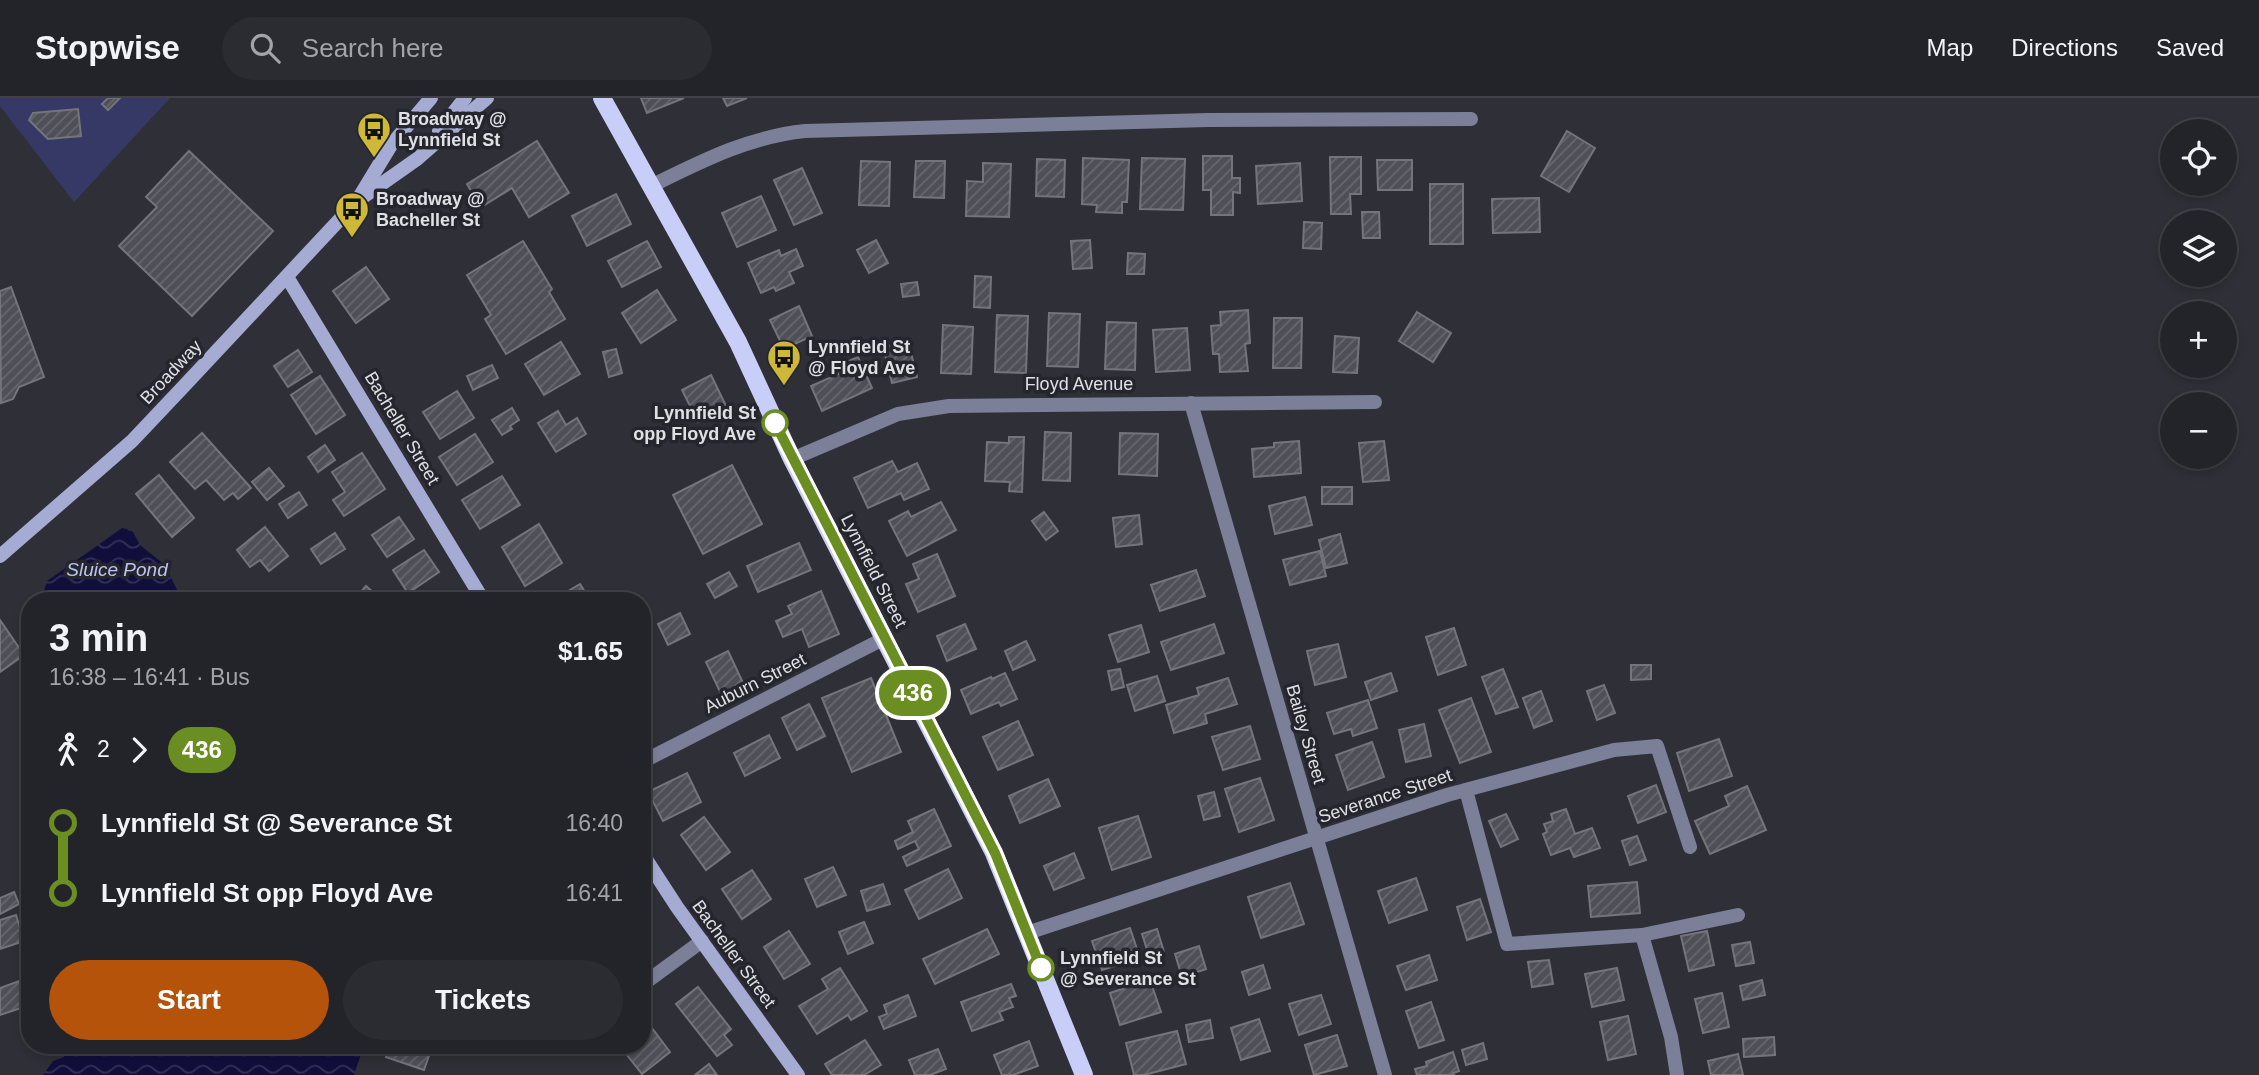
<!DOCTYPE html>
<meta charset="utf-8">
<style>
body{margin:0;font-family:Arial,sans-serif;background:#2b2c31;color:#f1f3f6;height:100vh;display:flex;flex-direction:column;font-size:26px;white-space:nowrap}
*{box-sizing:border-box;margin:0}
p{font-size:23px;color:#a3a4a8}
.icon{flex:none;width:38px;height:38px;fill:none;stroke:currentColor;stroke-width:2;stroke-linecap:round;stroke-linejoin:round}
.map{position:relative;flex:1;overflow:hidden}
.sheet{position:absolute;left:21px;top:494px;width:630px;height:462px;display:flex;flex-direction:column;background:#232429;border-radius:28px;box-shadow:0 4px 10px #0003,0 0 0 2px #404146}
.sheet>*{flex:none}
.badge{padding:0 14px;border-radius:23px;font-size:24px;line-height:46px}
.buttons{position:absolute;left:2160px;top:21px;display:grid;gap:14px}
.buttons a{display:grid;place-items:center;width:77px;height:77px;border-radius:50%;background:#232429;box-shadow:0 4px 10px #0003,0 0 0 2px #404146;font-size:35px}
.map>.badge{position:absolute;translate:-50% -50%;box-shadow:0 0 0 4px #fff}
.legs{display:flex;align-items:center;gap:10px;height:77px;padding:0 28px;font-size:23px}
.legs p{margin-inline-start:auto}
.headline{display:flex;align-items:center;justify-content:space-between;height:119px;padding:0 28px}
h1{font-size:38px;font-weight:800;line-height:52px}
.action{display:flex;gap:14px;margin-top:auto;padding:14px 28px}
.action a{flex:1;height:80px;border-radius:42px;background:#b45309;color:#fff;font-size:28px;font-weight:800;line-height:80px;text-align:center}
.action a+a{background:#2b2c31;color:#f1f3f6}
ul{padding:0 28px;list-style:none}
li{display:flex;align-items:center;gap:24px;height:70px;font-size:26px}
li i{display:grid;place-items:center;width:10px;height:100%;margin:0 9px;background:currentColor}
li i::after{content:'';width:18px;height:18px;margin:-9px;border:5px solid;border-radius:50%;background:#232429}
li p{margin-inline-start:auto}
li:first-child i{background:linear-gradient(#0000 50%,currentColor 0)}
li:last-child i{background:linear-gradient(currentColor 50%,#0000 0)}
header{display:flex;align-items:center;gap:42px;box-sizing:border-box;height:98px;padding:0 35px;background:#232429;border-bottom:2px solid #404146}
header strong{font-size:33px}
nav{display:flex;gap:38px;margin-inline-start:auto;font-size:24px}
.search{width:490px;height:63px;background:#2b2c31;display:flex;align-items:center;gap:18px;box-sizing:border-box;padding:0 24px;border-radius:38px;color:#a3a4a8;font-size:26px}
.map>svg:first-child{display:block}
.park{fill:#363965}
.water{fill:url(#water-waves)}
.building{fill:url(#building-hatch);stroke:#73747c;stroke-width:2}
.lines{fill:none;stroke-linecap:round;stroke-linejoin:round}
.street{stroke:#7b7f98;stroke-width:14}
.secondary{stroke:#a5abd3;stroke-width:14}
.primary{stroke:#c8cef7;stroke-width:18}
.line-1-casing{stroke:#fff;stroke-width:16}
.line-1{stroke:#6b8e23;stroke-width:10}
.stop-1-dot{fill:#fff;stroke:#6b8e23;stroke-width:3.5}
.labels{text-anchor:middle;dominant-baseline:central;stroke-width:7;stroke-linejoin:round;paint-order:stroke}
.poi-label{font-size:18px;font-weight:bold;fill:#dfe0e4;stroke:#25262d;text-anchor:start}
.street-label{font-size:18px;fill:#dfe0e4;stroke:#25262d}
.stop-label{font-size:18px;font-weight:bold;fill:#dfe0e4;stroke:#25262d;text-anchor:end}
.water-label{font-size:19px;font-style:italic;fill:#bcc3f3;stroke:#25262d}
</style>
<header>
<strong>Stopwise</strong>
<div class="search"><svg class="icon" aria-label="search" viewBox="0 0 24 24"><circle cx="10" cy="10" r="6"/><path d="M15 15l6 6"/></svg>Search here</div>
<nav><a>Map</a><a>Directions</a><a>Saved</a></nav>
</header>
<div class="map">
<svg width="2259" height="977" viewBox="0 0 2259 977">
<defs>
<pattern id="water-waves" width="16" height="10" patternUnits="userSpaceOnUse" patternTransform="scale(1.75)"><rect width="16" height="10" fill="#110e3c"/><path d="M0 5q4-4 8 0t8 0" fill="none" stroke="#333158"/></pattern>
<pattern id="building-hatch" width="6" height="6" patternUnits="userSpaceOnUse" patternTransform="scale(1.75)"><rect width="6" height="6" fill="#4e4f57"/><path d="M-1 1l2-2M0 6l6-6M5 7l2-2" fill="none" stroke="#67686f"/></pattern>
</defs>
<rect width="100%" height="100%" fill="#2f3037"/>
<!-- park -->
<path class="park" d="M0,0H170L74,104L0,8Z"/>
<!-- water -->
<g class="water">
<path d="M122,430L132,432L140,447L165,467L182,502H41L47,483Z"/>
<path d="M72,947H364L354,977H43L53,963L64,959Z"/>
</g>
<!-- building -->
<g class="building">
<path d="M108,0H120L108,12L102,6Z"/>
<path d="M641,0H684L647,15Z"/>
<path d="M723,0H747L727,8Z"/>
<path d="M78,11L81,38L48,41L29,22L33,15Z"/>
<path d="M1567,33L1595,50L1569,94L1541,78Z"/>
<path d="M537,43L569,95L529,119L512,90L481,109L467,86Z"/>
<path d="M189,53L273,133L192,218L119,148L157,109L146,99Z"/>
<path d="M1203,58H1232V80H1240V95L1233,94V117H1211V92H1203Z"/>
<path d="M1330,59H1361V96H1350L1351,116H1331Z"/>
<path d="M1083,60L1129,62L1127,104H1122V115L1096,114L1097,107L1082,106Z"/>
<path d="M1142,60L1185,61L1183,112L1140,111Z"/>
<path d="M1037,61L1065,62L1064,99L1036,98Z"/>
<path d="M1377,62H1412V92H1378Z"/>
<path d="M861,63L890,64L889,108L859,107Z"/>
<path d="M916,63H945L944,100L914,99Z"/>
<path d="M983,65L1011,66L1009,119L966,118L967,83L983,84Z"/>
<path d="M1300,65L1302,103L1258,106L1256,68Z"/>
<path d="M802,70L822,115L794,127L774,82Z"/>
<rect x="1430" y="86" width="33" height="60"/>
<path d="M616,96L631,126L587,148L572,118Z"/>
<path d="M761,98L776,132L737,149L722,115Z"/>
<path d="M1539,100L1540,134L1493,135L1492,101Z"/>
<path d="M1362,114H1379L1380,140H1363Z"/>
<path d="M1304,124L1322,125L1321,151L1303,150Z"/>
<path d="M876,142L888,165L869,175L857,152Z"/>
<path d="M1090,142L1092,170L1073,171L1071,143Z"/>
<path d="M523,143L552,191L549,194L565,221L506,256L485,221L491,217L467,177Z"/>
<path d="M647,143L661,169L622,189L608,163Z"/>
<path d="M796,151L803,168L789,174L794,185L776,193L774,189L761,195L748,165L779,152L781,158Z"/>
<path d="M1128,155L1145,156L1144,176H1127Z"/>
<path d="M366,169L389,201L356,225L333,193Z"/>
<path d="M975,178L991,179L990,210L974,209Z"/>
<path d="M917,184L919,197L903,199L901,186Z"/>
<path d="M11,189L44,279L19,289L13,301L1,305L0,193Z"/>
<path d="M657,192L676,222L641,245L622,215Z"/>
<path d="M799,208L812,238L784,251L770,222Z"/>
<path d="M1248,212L1250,245L1245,246L1248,273L1220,274L1219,256H1213L1211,228L1221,227L1220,214Z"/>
<path d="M1417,214L1451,235L1433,264L1399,243Z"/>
<path d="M1049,215L1080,216L1078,269L1047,268Z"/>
<path d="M997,217L1028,218L1026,275L995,274Z"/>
<path d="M1274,220H1302L1301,270H1273Z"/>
<path d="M1107,224L1136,225L1135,272L1105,271Z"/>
<path d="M943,227L973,229L971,276L941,275Z"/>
<path d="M1187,230L1190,272L1156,274L1153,232Z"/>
<path d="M1335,238L1359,240L1357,275L1333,274Z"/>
<path d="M908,243L917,279L892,285L883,249Z"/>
<path d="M561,244L580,276L544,297L525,266Z"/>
<path d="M616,251L622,275L609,279L603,254Z"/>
<path d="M298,252L312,274L288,289L274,268Z"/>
<path d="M858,259L872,290L822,313L811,288L839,276L835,269Z"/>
<path d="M492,267L498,280L473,292L467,278Z"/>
<path d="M711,277L727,310L698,324L682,292Z"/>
<path d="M320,278L345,317L316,336L291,297Z"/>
<path d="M457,293L474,320L440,341L423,314Z"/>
<path d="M512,310L519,322L510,328L512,331L502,337L492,322Z"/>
<path d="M558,313L566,327L577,320L586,336L556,354L538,325Z"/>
<path d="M1045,334L1071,335L1070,383L1043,382Z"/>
<path d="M202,335L251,390L238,401L233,395L224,402L206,382L195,391L170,364Z"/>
<path d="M1120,335L1158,336L1157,378L1119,376Z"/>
<path d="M475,336L493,364L457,387L439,359Z"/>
<path d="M1009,339H1024L1022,394L1009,393L1010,384L985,383L987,344L1009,345Z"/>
<path d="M1299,343L1301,375L1254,379L1252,351L1274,349V345Z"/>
<path d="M1384,343L1389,382L1363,384L1359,345Z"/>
<path d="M325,347L335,362L318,374L308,359Z"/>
<path d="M362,355L385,391L344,418L333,402L345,394L332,374Z"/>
<path d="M892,363L898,374L917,365L929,391L904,402L901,395L868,410L854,380Z"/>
<path d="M732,367L762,426L703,456L673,397Z"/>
<path d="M269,370L284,388L267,402L252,384Z"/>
<path d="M159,377L194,420L172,439L136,396Z"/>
<path d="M502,378L520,407L480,431L462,402Z"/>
<rect x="1322" y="389" width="30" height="17"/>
<path d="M299,394L307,407L288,420L279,406Z"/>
<path d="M1305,399L1312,427L1275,436L1269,408Z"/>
<path d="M941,404L956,432L907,458L889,423L908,413L911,419Z"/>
<path d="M1044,414L1058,433L1046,442L1032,423Z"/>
<path d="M1139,417L1142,446L1116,449L1113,420Z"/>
<path d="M399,419L414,441L387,459L372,437Z"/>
<path d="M539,426L562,465L525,488L502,449Z"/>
<path d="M265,429L288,458L269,473L260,462L250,469L237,452Z"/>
<path d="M335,435L345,451L321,466L311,451Z"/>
<path d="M1340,436L1347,465L1326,470L1319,442Z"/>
<path d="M799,445L811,472L758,494L747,468Z"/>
<path d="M424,452L439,474L408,495L393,472Z"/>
<path d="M1320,453L1326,478L1290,487L1283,462Z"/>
<path d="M937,456L955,498L918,514L906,486L919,481L913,466Z"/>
<path d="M1196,472L1205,498L1160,513L1151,487Z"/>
<path d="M729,474L737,488L715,500L707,486Z"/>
<path d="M580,486L590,502H553Z"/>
<path d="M366,488L382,502H354Z"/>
<path d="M821,493L839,536L809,549L802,531L783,539L776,523L792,516L788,508Z"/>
<path d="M680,515L690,536L668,547L658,526Z"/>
<path d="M0,522L24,557L0,574Z"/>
<path d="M965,526L976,551L947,563L937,538Z"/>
<path d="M1214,526L1224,555L1171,572L1161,544Z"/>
<path d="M1141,527L1149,554L1118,564L1109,537Z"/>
<path d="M1454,530L1466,567L1438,577L1426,539Z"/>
<path d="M1026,543L1035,562L1013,572L1005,553Z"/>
<path d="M1338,546L1346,579L1315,587L1307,553Z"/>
<path d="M728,553L744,587L722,598L706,564Z"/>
<path d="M1631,567H1651V581L1631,582Z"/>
<path d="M1120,571L1124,589L1112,592L1108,573Z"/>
<path d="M1503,571L1518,609L1496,616L1482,579Z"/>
<path d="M1005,575L1017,601L1001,608L999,604L971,616L961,592L991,579L992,581Z"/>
<path d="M1391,575L1397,593L1371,602L1365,584Z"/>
<path d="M1157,578L1165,603L1135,613L1127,587Z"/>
<path d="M871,580L901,654L852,674L822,600Z"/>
<path d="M1228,580L1237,606L1205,616L1207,625L1174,635L1166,607L1199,597L1197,590Z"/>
<path d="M1604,587L1615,615L1597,622L1587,593Z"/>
<path d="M1541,593L1552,623L1534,630L1523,600Z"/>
<path d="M1471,600L1491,654L1460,665L1439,612Z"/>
<path d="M1368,602L1377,630L1353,638L1351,631L1334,636L1327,615Z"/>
<path d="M809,606L825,638L797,652L782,620Z"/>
<path d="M1018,623L1033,657L998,672L983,639Z"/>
<path d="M1424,626L1431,658L1406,664L1399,632Z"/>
<path d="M1250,628L1260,661L1223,672L1212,639Z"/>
<path d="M769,637L780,660L745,678L734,655Z"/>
<path d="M1719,641L1732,678L1689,693L1677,655Z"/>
<path d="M1372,644L1384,679L1348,692L1336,657Z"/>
<path d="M687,675L701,704L663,723L648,694Z"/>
<path d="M1260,680L1274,722L1239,734L1225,691Z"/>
<path d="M1048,681L1060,708L1020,725L1009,698Z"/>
<path d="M1656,687L1666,714L1638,725L1628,698Z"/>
<path d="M1747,688L1766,732L1710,756L1695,723L1729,708L1725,698Z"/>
<path d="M1214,694L1220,718L1204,722L1198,698Z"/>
<path d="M934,711L951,748L907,768L903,759L919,751L915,743L898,751L895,743L913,734L908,723Z"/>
<path d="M1566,711L1575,736L1592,730L1600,750L1574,759L1570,750L1551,757L1543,736L1547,734L1544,726L1553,723L1551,716Z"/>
<path d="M1506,716L1518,741L1501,749L1489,723Z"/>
<path d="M1138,718L1151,759L1112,772L1099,730Z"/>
<path d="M704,719L730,754L706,772L681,737Z"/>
<path d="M1637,738L1646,762L1630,767L1622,743Z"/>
<path d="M1074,755L1084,780L1054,792L1044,768Z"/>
<path d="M833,769L846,797L817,809L805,781Z"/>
<path d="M948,771L962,800L919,821L905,792Z"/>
<path d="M752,772L771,801L742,821L722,791Z"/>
<path d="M1416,780L1427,812L1389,825L1378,793Z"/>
<path d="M1637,784L1640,815L1591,819L1588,788Z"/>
<path d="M1290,785L1304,826L1261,840L1248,799Z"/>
<path d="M883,786L890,806L867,813L861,793Z"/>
<path d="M14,794L19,806L0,816V800Z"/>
<path d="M1480,801L1491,834L1467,842L1457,809Z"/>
<path d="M16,817L24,843L0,851V822Z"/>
<path d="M864,824L873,845L848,856L839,834Z"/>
<path d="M1130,830L1140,860L1102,872L1092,843Z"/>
<path d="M987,831L999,856L935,886L923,861Z"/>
<path d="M1157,831L1164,854L1149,858L1142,836Z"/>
<path d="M789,833L810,866L784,881L764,849Z"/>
<path d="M1707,833L1714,867L1689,873L1681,838Z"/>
<path d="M1750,844L1754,865L1736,868L1732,847Z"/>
<path d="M1199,848L1206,871L1182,879L1175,856Z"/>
<path d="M1429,857L1437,882L1406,892L1397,868Z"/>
<path d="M1549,862L1553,886L1532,889L1528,864Z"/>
<path d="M1263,867L1270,890L1249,897L1242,874Z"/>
<path d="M840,870L867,913L851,922L848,917L817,936L799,908L828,891L822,881Z"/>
<path d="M1617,870L1624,902L1592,909L1585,876Z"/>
<path d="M22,882L30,907L0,917V890Z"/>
<path d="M1150,882L1161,914L1120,927L1110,895Z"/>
<path d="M1762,882L1765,897L1743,902L1740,888Z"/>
<path d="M1011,886L1016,898L1009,900L1013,909L999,914L1003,922L972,933L961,904Z"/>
<path d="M698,889L731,931L724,937L732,947L717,958L676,906Z"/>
<path d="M1722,895L1729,929L1703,935L1695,901Z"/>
<path d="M908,897L916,918L884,931L879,919L887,916L884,907Z"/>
<path d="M1321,897L1331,926L1299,937L1289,906Z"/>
<path d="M1431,904L1444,942L1419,950L1406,913Z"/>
<path d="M1628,918L1636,956L1608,962L1600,924Z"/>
<path d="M1259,921L1270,953L1241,962L1231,930Z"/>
<path d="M1210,922L1213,940L1189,944L1186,927Z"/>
<path d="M652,930L670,954L642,976L623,952L629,947H642V937Z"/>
<path d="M1177,933L1186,966L1144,977H1134L1126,945Z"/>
<path d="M1337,937L1347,968L1314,977L1305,947Z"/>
<path d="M1774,939L1775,957L1744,959L1743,941Z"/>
<path d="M865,942L881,967L864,977H832L825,966Z"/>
<path d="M1029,943L1038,968L1013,977H1002L994,957Z"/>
<path d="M1483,945L1487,961L1466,967L1462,952Z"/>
<path d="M390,947H422L421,952L430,955L424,972L386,959Z"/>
<path d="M938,951L946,971L930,977H915L909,962Z"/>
<path d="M1453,954L1459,973L1453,975L1454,977H1417L1415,971L1427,968L1426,964Z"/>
<path d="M1738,956L1743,977H1711L1708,963Z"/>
<path d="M709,966L717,977H695Z"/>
</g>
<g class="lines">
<!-- street -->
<g class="street">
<path d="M651,88C702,63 748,39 805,33L1208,22L1471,21"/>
<path d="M1191,305L1385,977"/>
<path d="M792,361L898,316L949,308L1375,304"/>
<path d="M642,664L885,540"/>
<path d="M1466,692L1507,846L1642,837L1738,817"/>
<path d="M1027,835L1447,697L1614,652L1657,648L1690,749"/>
<path d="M1642,837L1671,939L1677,977"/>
<path d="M642,887L702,843"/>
<path d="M524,947L537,949L551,947"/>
</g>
<!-- secondary -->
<g class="secondary">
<path d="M439,33L465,0"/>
<path d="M363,99L417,61L487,0"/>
<path d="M287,179L483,502"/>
<path d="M0,458L132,343L184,288L357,103L391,47L431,0"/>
<path d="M642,755L677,809L798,977"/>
</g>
<!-- primary -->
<path class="primary" d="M602,0L738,244L792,361L994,755L1084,977"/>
</g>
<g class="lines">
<!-- line-1 casing -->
<g class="line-1-casing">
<path id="line-1" d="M775,325L995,755L1041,870"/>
</g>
<!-- line-1 -->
<use href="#line-1" class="line-1"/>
</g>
<!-- icons -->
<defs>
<g id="bus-pin" transform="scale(1.75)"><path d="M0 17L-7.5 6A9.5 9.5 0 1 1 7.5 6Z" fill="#cfb837" stroke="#25262d"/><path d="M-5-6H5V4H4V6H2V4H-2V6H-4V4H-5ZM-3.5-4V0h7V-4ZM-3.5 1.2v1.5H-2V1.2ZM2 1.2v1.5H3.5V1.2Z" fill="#111"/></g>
</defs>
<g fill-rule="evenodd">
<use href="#bus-pin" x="374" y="31"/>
<use href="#bus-pin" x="352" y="111"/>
<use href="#bus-pin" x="784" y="259"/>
</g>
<!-- markers -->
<g class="stop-1-dot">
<circle cx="775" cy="325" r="12"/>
<circle cx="1041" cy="870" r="12"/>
</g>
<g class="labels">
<!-- poi labels -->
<g class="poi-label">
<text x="398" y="21">Broadway @<tspan x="398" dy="21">Lynnfield St</tspan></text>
<text x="376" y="101">Broadway @<tspan x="376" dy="21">Bacheller St</tspan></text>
<text x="808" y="249">Lynnfield St<tspan x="808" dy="21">@ Floyd Ave</tspan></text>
</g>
<!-- street labels -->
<g class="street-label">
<text transform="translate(171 274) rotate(-47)">Broadway</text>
<text x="1079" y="286">Floyd Avenue</text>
<text transform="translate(402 330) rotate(59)">Bacheller Street</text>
<text transform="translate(874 473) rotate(63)">Lynnfield Street</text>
<text transform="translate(755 585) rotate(-27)">Auburn Street</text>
<text transform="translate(1306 636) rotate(74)">Bailey Street</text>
<text transform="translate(1385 698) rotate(-18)">Severance Street</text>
<text transform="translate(734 856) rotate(54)">Bacheller Street</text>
</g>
<!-- stop labels -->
<g class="stop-label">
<text x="756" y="315">Lynnfield St<tspan x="756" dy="21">opp Floyd Ave</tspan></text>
<text x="1060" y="860" text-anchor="start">Lynnfield St<tspan x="1060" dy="21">@ Severance St</tspan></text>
</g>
<!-- water labels -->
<g class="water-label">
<text x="117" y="471">Sluice Pond</text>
</g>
</g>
</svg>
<div class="buttons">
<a><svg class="icon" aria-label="locate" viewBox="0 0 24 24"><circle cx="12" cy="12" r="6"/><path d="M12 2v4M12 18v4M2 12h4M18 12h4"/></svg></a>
<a><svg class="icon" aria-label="layers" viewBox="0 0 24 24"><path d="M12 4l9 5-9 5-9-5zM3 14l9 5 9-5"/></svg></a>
<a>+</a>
<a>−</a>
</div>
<b class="badge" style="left:913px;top:595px;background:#6b8e23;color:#fff">436</b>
<section class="sheet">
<div class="headline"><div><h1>3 min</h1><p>16:38 – 16:41 · Bus</p></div><b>$1.65</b></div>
<div class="legs"><svg class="icon" aria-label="walk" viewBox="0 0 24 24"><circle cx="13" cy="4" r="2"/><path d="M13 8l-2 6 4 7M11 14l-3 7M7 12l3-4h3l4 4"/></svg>2<svg class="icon" aria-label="forward" viewBox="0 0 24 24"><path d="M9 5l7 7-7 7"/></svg><b class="badge" style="background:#6b8e23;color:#fff">436</b></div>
<ul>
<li><i style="color:#6b8e23"></i><b>Lynnfield St @ Severance St</b><p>16:40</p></li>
<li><i style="color:#6b8e23"></i><b>Lynnfield St opp Floyd Ave</b><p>16:41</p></li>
</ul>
<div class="action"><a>Start</a><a>Tickets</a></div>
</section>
</div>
